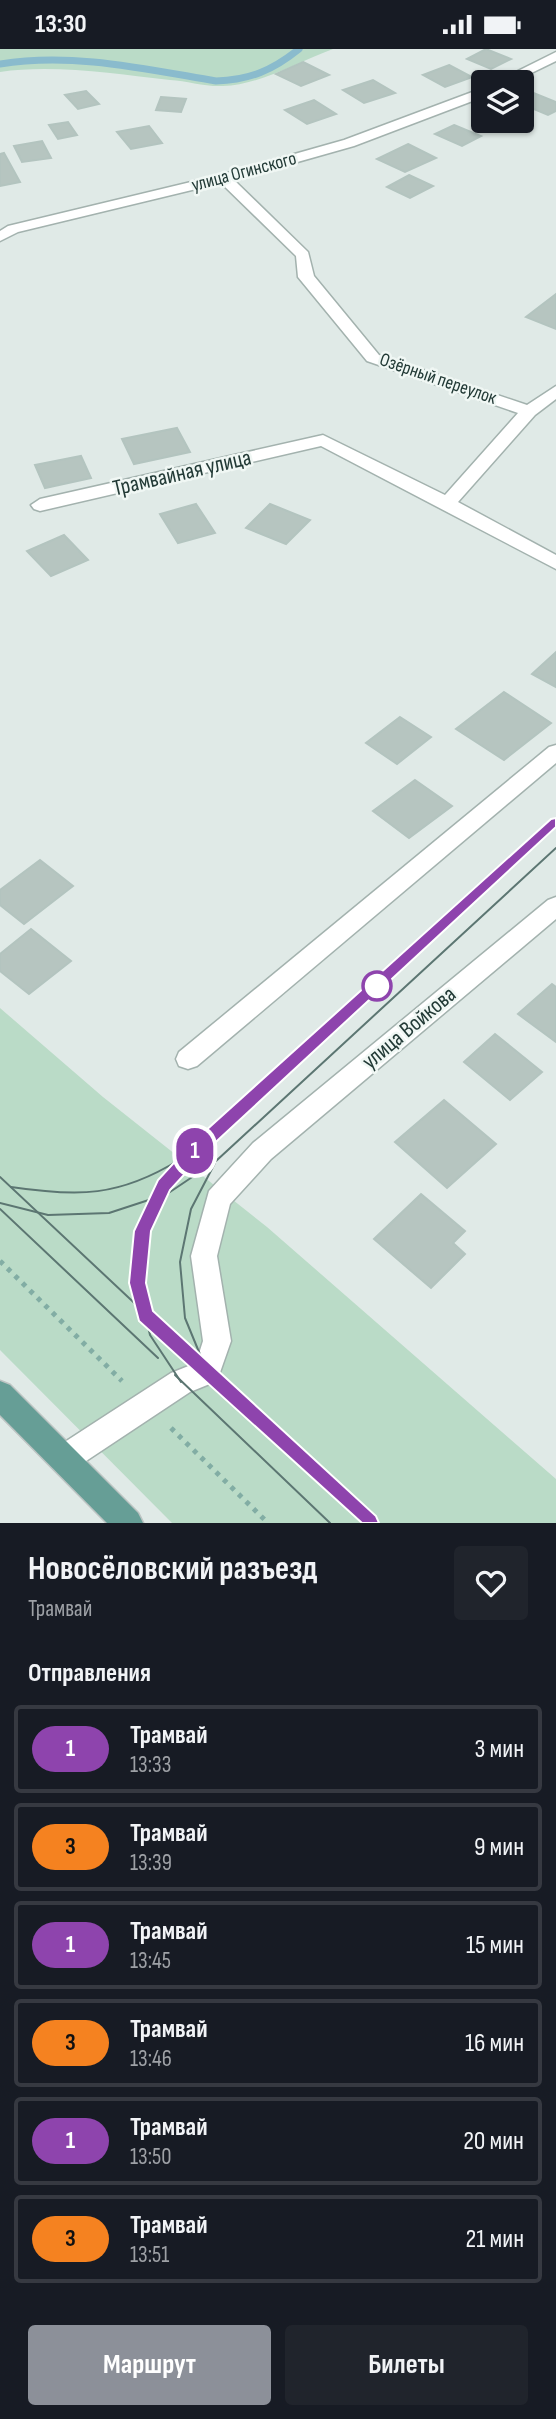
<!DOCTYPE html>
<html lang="ru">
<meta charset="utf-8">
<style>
body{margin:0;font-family:"Sofia Sans Condensed",sans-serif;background:#20242c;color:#f1f3f6;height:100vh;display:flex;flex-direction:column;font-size:26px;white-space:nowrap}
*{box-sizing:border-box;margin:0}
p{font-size:23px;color:#9ea1a6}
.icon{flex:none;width:38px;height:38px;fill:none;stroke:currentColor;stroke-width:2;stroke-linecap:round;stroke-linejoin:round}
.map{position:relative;height:1474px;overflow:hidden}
.details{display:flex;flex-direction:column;background:#171b24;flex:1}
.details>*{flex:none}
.badge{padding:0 14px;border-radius:23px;font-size:24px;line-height:46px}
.controls{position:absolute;left:471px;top:21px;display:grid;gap:14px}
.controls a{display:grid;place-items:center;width:63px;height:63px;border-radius:7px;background:#171b24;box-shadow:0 2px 5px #0004;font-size:35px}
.map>.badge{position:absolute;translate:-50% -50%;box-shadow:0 0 0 4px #fff}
h2{padding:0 28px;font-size:26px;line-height:63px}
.round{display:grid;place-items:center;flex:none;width:74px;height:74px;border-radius:7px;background:#20242c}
.summary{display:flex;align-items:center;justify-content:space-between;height:119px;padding:0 28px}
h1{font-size:33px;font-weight:700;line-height:52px}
.cta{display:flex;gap:14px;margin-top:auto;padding:14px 28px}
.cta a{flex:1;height:80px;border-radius:7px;background:#8c9099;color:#fff;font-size:28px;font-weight:700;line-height:80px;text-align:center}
.cta a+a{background:#20242c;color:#f1f3f6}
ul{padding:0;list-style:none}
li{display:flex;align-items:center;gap:21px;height:88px;margin:0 14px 10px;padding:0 14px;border:4px solid #363941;border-radius:7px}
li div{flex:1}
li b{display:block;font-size:26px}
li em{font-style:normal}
li .badge{min-width:77px;font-weight:700;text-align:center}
.status{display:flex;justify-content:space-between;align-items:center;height:49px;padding:0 35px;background:#171b24;direction:ltr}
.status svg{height:19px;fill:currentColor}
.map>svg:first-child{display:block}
.green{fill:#badbc7}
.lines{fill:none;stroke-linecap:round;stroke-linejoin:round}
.stream{stroke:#8abbcd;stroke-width:7}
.building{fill:#b6c5c0;stroke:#b3c4bf;stroke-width:2}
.minor-casing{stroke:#a3b2ae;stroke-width:3}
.major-casing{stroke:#bdc4c3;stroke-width:3}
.path{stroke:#82ada4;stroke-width:5;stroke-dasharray:4.5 6;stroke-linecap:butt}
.minor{fill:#fff;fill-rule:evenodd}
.major{fill:#669e96;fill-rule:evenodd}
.tram{stroke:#5c7672;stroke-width:2}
.line{fill:#8e44ad;stroke:#fff;stroke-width:2}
.stop-dot{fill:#fff;stroke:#8e44ad;stroke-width:3.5}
.labels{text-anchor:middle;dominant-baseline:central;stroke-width:5;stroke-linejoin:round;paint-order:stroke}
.far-street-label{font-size:19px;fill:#223a36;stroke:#f0f7f4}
.street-label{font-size:23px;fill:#223a36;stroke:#f0f7f4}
</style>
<div class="status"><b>13:30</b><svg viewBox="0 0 49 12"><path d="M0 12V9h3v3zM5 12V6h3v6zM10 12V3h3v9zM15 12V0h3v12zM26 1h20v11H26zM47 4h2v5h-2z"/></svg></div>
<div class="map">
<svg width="556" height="1474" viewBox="0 0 556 1474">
<rect width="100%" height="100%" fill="#e0eae7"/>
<!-- green -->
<g class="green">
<path d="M0,0H333C298,13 259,36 223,37C206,38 187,32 170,31C116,25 53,15 0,23Z"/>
<path d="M0,959L103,1048L267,1178L556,1430V1474H172L0,1301Z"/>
</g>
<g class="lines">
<!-- stream -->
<path class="stream" d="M0,15C72,3 145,20 216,32C250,31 273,21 299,0"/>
</g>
<!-- building -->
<g class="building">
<path d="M486,0L511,10L491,20L467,10Z"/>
<path d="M303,13L329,26L301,37L276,25Z"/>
<path d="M449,16L472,28L445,38L423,26Z"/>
<path d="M373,31L395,44L364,54L343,41Z"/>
<path d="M86,42L99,55L78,60L65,46Z"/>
<path d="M531,43L556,53V62L548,66L522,55V48Z"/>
<path d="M161,48L186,50L181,63L156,61Z"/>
<path d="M314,51L336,65L307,75L285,61Z"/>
<path d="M68,73L77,86L58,90L49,76Z"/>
<path d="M454,76L481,87L462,97L435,85Z"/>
<path d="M149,77L162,94L131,100L117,83Z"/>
<path d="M42,92L51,109L22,113L14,97Z"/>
<path d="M408,95L436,109L405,123L377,110Z"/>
<path d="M4,104L20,133L0,137V105Z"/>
<path d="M409,126L433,137L410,149L387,138Z"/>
<path d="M556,245V280L526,268Z"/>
<path d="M177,379L190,403L134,415L122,390Z"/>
<path d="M81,407L91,429L45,439L35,416Z"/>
<path d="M196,455L215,484L178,494L160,465Z"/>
<path d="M270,455L310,471L286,495L246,479Z"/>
<path d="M64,486L88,511L51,527L27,502Z"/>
<path d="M556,603V638L532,625Z"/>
<path d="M504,643L551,674L504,711L456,680Z"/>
<path d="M400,668L431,688L397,715L366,694Z"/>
<path d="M415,731L452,757L409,789L373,762Z"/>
<path d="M40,811L73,837L24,875L0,856V841Z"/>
<path d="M31,880L71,912L29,945L0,922V905Z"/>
<path d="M552,935L556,938V993L518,965Z"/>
<path d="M495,985L542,1023L510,1051L464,1013Z"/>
<path d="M444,1051L496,1095L447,1139L395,1093Z"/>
<path d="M421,1145L465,1182L453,1194L465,1205L431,1239L374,1190Z"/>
</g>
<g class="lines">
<!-- minor casing -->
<g class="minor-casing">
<g id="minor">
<path d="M556,3V12L513,33H496Z"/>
<path d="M483,39V48L354,97L234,131L308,203L314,227L379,306L527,356L556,337V350L535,366L458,453L556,506V520L321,397L40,462L34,460L31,456L40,450L323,386L445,446L518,364L367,312L298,228L296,207L221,134L18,183L0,192V182L8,177L220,126L344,91Z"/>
<path d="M556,696V714L197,1017L188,1020L179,1017L176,1010L179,1003L549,698Z"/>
<path d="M556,848V870L271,1110L230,1155L217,1207L231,1292L217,1332L190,1343L74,1420L64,1424L54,1420L50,1410L54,1400L171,1324L196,1314L203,1292L191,1207L209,1142L253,1094L548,851Z"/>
</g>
</g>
<!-- major casing -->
<g class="major-casing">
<path id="major" d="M0,1332L10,1336L138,1464L143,1474H107L0,1366Z"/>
</g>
<!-- path -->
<g class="path">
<path d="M0,1212L122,1332"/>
<path d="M171,1379L268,1474"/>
</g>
<!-- minor -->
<use href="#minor" class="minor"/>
<!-- major -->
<use href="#major" class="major"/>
<!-- tram -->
<g class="tram">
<path d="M0,1128L369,1474"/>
<path d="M11,1138C78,1148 119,1148 179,1111"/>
<path d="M0,1154L48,1166L109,1164L167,1145L216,1112L556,799"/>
<path d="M0,1160L158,1309"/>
<path d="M206,1320L185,1269L180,1213L191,1160L215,1114"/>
<path d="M175,1326L330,1474"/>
<path d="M181,1333L150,1286L138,1234L143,1182L164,1136L199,1098L556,774"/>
</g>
</g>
<!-- line -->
<path class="line" d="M556,769V778L205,1103L170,1141L151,1182L146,1234L153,1262L376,1467L379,1474H362L139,1272L129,1234L134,1182L158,1131L193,1093L551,770Z"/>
<!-- markers -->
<circle class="stop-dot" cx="377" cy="937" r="14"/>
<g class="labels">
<!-- far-street labels -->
<g class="far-street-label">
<text transform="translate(244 123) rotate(-15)">улица Огинского</text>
<text transform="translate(438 330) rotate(19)">Озёрный переулок</text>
</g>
<!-- street labels -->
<g class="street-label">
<text transform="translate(182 424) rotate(-13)">Трамвайная улица</text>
<text transform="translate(409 979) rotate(-40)">улица Войкова</text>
</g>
</g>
</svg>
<div class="controls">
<a><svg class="icon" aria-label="layers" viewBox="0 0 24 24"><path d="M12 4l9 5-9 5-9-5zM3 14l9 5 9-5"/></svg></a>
</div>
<b class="badge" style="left:195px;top:1102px;background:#8e44ad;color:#fff">1</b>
</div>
<section class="details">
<div class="summary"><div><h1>Новосёловский разъезд</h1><p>Трамвай</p></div><a class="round"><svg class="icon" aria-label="heart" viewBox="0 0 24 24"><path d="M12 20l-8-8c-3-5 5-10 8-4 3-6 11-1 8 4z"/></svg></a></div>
<h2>Отправления</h2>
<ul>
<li><span class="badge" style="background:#8e44ad;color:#fff">1</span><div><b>Трамвай</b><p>13:33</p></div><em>3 мин</em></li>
<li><span class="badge" style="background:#f58220;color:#111">3</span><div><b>Трамвай</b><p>13:39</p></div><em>9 мин</em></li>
<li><span class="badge" style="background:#8e44ad;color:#fff">1</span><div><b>Трамвай</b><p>13:45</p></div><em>15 мин</em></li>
<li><span class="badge" style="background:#f58220;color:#111">3</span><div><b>Трамвай</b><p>13:46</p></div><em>16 мин</em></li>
<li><span class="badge" style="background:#8e44ad;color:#fff">1</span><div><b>Трамвай</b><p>13:50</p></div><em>20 мин</em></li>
<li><span class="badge" style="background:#f58220;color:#111">3</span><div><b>Трамвай</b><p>13:51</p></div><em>21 мин</em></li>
</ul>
<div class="cta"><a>Маршрут</a><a>Билеты</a></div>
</section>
